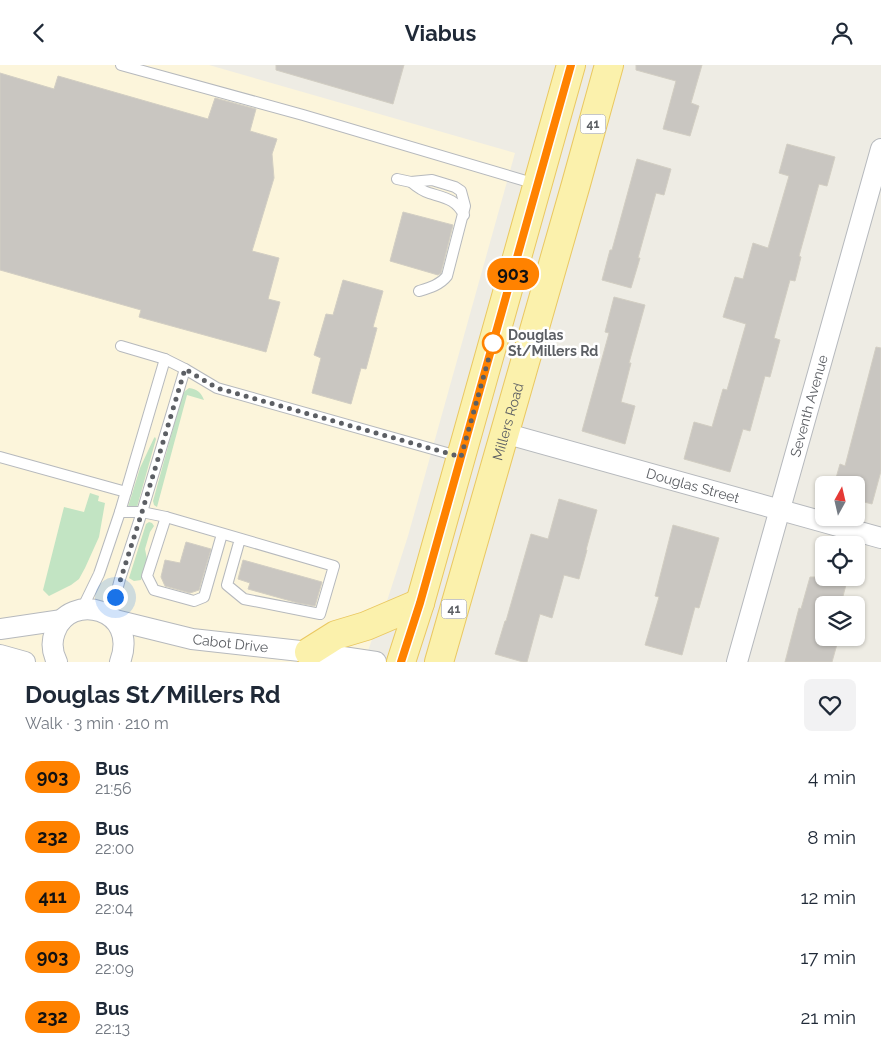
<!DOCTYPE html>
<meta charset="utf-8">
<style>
body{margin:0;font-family:Raleway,sans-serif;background:#f2f2f3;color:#1f2937;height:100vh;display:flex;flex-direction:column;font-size:19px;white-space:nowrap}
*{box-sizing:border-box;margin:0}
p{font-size:16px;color:#747a83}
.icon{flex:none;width:28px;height:28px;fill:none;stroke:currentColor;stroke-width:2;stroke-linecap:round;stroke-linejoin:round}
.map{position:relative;height:597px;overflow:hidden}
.sheet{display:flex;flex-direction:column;background:#fff;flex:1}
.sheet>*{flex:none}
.badge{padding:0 10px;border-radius:16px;font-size:18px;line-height:32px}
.needle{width:32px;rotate:8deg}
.controls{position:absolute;left:815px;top:411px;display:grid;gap:10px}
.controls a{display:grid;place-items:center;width:50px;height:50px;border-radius:8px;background:#fff;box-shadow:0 1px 4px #0004;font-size:25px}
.you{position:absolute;width:25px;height:25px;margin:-12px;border:4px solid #fff;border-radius:50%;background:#1a73e8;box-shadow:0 0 0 8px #1a73e833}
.map>.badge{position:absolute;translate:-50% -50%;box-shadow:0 0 0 2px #fff}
.round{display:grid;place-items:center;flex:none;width:52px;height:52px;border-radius:8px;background:#f2f2f3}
.summary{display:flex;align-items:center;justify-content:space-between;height:85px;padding:0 25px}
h1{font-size:24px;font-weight:700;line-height:38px}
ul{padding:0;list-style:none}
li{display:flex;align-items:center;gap:15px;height:60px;padding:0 25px}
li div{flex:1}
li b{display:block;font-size:19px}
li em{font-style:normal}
li .badge{min-width:55px;font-weight:700;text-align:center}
header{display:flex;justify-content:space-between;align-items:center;height:65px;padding:0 25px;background:#fff;font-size:22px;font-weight:700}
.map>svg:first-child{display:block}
.commercial{fill:#fcf5db}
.green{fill:#c2e4c3}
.building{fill:#c9c6c1;stroke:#d2cec3}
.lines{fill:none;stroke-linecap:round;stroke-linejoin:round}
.service-casing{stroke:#b6b9bd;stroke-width:12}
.minor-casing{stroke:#b6b9bd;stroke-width:22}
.primary-casing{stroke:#eac861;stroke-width:30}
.service{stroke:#fff;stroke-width:10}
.minor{stroke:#fff;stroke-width:20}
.primary{stroke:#fbf1ac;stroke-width:28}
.line-casing{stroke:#fff;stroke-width:11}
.line{stroke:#ff8200;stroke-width:8}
.walk{stroke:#5c5f64;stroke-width:5;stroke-dasharray:0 9}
.stop-dot{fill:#fff;stroke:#ff8200;stroke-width:2.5}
.labels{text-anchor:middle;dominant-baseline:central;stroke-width:5;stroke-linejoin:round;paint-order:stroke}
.shield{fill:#fff;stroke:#8d8f92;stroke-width:1}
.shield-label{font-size:12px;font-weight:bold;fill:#5c5f64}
.stop-label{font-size:14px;font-weight:bold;fill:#5c5f64;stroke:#fff;text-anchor:start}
.street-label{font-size:14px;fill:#5c5f64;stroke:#fff}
</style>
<header><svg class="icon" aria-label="back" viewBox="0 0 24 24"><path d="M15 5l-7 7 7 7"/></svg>Viabus<svg class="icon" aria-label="person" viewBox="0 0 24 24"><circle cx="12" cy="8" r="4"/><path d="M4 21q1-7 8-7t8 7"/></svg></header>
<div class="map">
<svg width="881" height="597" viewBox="0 0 881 597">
<rect width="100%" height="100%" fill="#eeece4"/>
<!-- commercial -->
<path class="commercial" d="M0,0H209L515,88L408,471L387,536L385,538L364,597H0Z"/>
<!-- green -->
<g class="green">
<path d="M189,323C197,324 201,327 204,335L187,330L157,442L154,440L153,436L182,331L185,326Z"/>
<path d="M155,372L156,374L137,442L130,443L128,442L140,403L154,373Z"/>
<path d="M90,428L99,431L98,436L105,438L99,472L85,503L79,514L71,520L49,531L43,525L64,442L84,447Z"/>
<path d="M149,457L152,458L154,461L150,467L145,484L147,494L141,515L134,516L129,513L146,459Z"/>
</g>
<!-- building -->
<g class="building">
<path d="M276,0H404L393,39L276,5Z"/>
<path d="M636,0H702L691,38L699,41L690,71L663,64L676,16L636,5Z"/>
<path d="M0,8L54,24L58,11L208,54L215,33L256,44L250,66L277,74L272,89L274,113L252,186L279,193L268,234L280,237L266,287L139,252L141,245L0,205Z"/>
<path d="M787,79L835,92L827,121L819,119L799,191L801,192L795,216L790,215L774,273L780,275L770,312L765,311L750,366L743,364L730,407L684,394L694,357L712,362L723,324L727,325L746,259L723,252L735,212L743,214L753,178L768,183L789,111L779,108Z"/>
<path d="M637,94L671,104L664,130L656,128L638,193H640L631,223L602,215L610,185H612Z"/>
<path d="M403,147L453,160L441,208L438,210L390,196Z"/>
<path d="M343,215L383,226L373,262L377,263L366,304L361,303L351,339L312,328L321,293L314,290L326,249L333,250Z"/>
<path d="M614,232L645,240L629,298H631L621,337L635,341L625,379L582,366L609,268L605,267Z"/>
<path d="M876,282L881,283V406L872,439L856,435V420H834L840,399L845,401Z"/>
<path d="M559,434L597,445L586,485H587L579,514L564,510L552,553L540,549L527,597H523L495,589L505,556H506L531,469L548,474Z"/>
<path d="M673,460L719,473L699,543L695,542L682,590L645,580L659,532L655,531Z"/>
<path d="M186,477L211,484L199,525L190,528L165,521L161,512L165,495L180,498Z"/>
<path d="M243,495L322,517L315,541L298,538L248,524L250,518L238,514Z"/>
<path d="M810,512H848L841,539L824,534V572H839L832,597H785L799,543L801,544Z"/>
</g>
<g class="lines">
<!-- service casing -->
<g class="service-casing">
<g id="service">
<path d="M121,0L303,50L536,119"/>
<path d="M397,114L411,117L432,115L455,122L461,126L465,141L447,211C440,220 429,223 419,226"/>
<path d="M411,117C417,122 422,126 429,128C445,133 456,134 464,150"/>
<path d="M121,281L165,294L185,304L217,323L461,392"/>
<path d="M0,392L126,427"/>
<path d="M120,447H142L166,452L334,501L320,549L244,534L227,520L240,474"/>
<path d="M166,452L147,511L154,525L194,536L204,532L222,469"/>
<path d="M82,544L99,509L120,447L165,294"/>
<path d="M110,551L120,514L142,447L185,304"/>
</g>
</g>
<!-- minor casing -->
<g class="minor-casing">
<g id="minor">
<path id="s1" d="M504,368L881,473"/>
<path id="s2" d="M115,555L192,574L309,587L376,597"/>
<path d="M0,564L62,555"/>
<path d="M0,590L25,597"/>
<path d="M57,597C52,587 51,577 55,567C69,526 140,543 120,597"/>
<path id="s3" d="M737,597L881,84"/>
</g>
</g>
<!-- primary casing -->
<g class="primary-casing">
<g id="primary">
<path d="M309,587L336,570L366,561L420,538"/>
<path d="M401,597L420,538L571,0"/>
<path id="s4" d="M439,597L576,119L609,0"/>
</g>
</g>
<!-- service -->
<use href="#service" class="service"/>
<!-- minor -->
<use href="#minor" class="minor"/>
<!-- primary -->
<use href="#primary" class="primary"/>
</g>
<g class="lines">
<!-- line casing -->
<g class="line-casing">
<path id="line" d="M401,597L420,538L571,0"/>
</g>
<!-- line -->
<use href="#line" class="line"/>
<!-- walk -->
<path class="walk" d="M115,532L142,447L185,304L217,323L461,392L493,278"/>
</g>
<!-- markers -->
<circle class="stop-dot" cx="493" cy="278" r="10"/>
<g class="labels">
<!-- shield labels -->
<g class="shield">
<rect x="580.5" y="49.5" width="25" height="19" rx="4"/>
<rect x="441.5" y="534.5" width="25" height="19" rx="4"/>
</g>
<g class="shield-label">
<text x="593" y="59">41</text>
<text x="454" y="544">41</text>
</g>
<!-- stop labels -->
<g class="stop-label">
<text x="508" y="270">Douglas<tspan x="508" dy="16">St/Millers Rd</tspan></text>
</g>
<!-- street labels -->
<g class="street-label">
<text stroke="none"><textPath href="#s3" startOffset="266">Seventh Avenue</textPath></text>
<text stroke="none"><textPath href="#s4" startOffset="250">Millers Road</textPath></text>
<text stroke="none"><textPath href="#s1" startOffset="196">Douglas Street</textPath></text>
<text stroke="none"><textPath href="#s2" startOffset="118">Cabot Drive</textPath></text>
</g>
</g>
</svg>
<div class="controls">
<a><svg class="needle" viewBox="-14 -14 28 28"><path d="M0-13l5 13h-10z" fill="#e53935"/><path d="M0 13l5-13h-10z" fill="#747a83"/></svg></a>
<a><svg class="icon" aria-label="locate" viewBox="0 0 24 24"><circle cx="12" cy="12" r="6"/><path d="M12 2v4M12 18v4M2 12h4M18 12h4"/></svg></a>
<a><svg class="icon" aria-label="layers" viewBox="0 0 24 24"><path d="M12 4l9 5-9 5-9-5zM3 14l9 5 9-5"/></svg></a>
</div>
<div class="you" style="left:115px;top:532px"></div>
<b class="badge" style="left:513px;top:209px;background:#ff8200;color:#111">903</b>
</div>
<section class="sheet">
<div class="summary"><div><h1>Douglas St/Millers Rd</h1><p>Walk · 3 min · 210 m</p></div><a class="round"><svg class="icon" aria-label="heart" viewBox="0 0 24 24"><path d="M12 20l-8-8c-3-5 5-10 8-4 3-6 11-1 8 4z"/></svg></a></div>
<ul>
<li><span class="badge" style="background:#ff8200;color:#111">903</span><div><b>Bus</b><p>21:56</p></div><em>4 min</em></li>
<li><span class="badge" style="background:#ff8200;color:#111">232</span><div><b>Bus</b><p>22:00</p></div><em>8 min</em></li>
<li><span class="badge" style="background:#ff8200;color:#111">411</span><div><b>Bus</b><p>22:04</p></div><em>12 min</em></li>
<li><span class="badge" style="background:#ff8200;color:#111">903</span><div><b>Bus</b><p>22:09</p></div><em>17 min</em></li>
<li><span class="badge" style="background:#ff8200;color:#111">232</span><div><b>Bus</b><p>22:13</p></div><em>21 min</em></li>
</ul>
</section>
